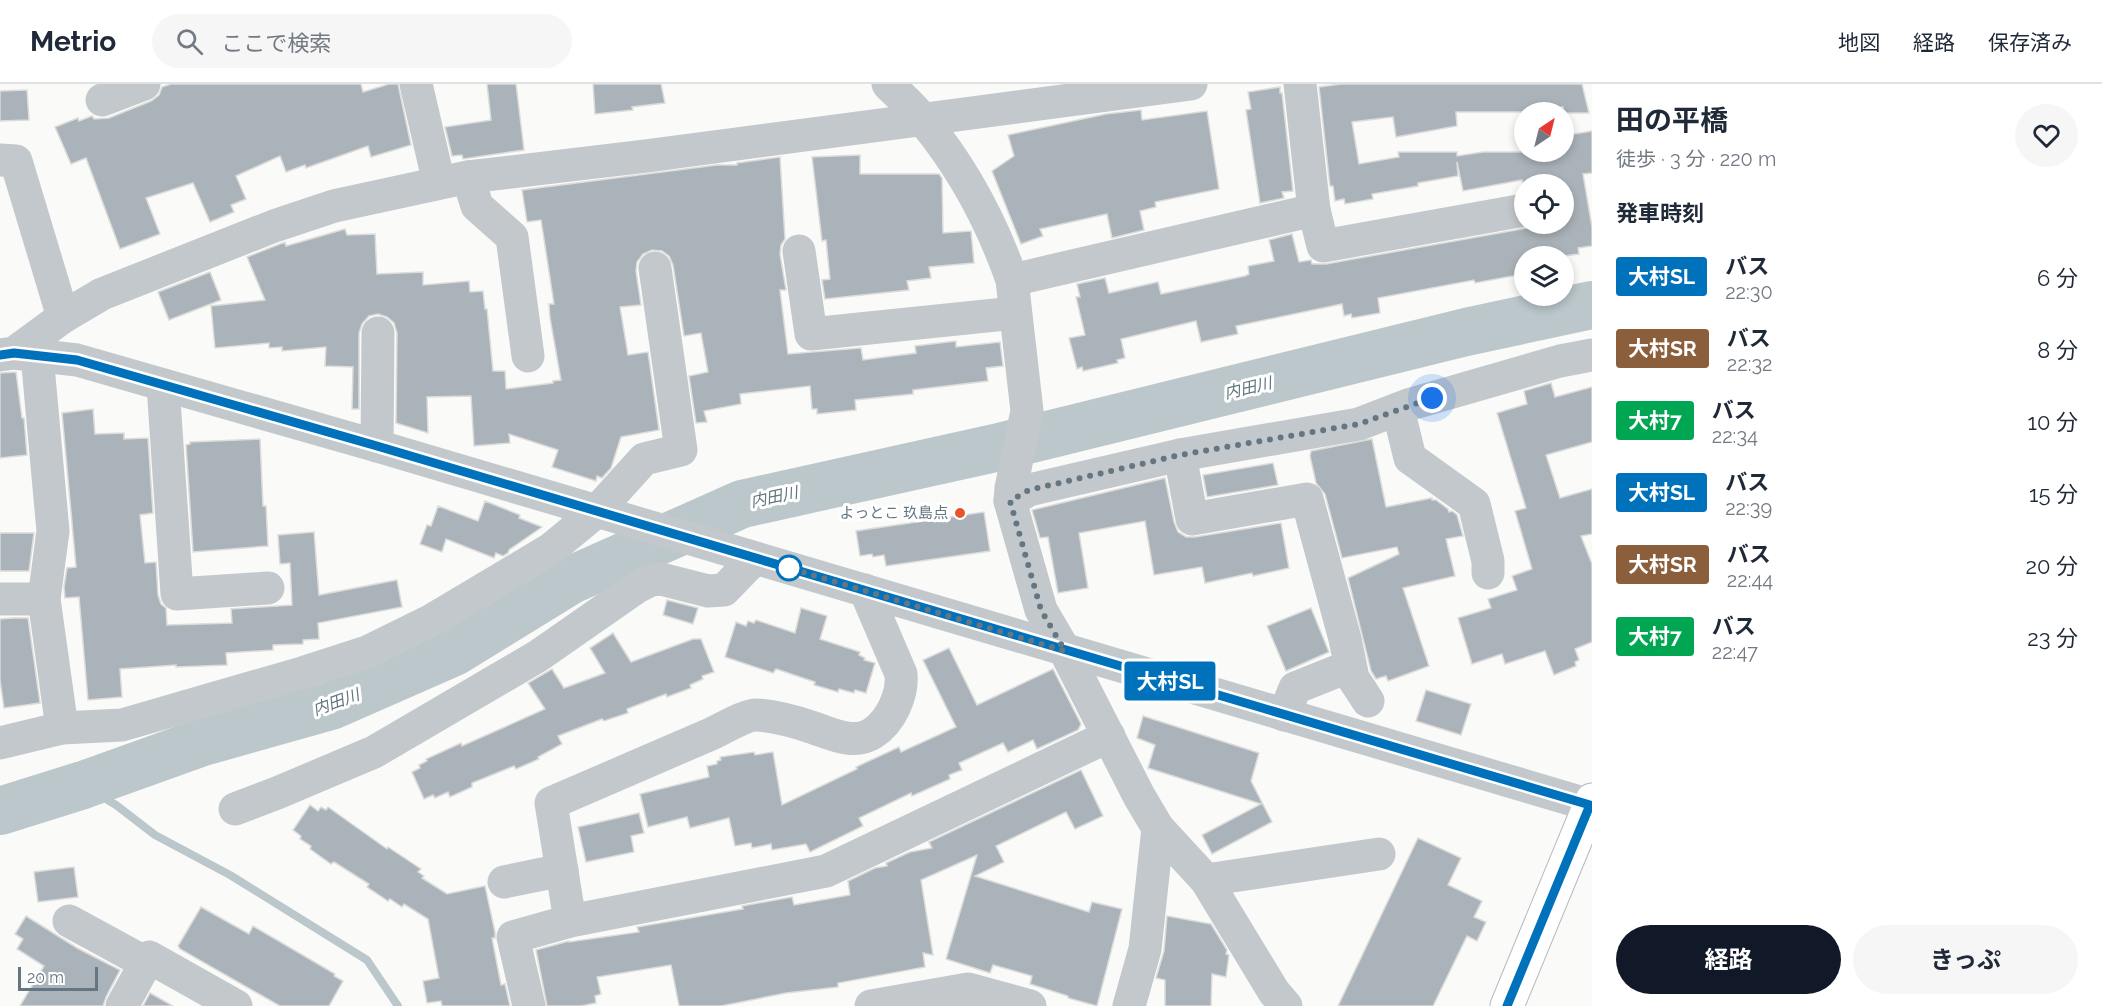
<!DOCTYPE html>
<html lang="ja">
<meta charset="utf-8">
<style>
body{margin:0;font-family:Raleway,"Noto Sans JP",sans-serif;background:#f6f6f7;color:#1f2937;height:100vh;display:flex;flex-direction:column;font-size:22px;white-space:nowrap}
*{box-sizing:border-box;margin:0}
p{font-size:20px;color:#747a83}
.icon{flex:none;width:33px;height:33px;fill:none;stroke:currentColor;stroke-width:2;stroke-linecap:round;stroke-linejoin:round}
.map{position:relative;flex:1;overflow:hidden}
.sheet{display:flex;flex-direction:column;background:#fff;width:510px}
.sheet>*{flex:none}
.badge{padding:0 12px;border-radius:4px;font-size:21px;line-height:39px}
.needle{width:39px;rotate:35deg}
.controls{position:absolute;left:1514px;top:18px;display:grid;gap:12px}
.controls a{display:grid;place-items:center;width:60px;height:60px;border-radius:50%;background:#fff;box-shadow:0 3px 9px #0003;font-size:30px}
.scale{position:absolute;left:18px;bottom:15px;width:80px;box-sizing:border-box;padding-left:6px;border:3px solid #657683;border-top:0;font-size:16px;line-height:21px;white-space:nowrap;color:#657683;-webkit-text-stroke:4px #fff;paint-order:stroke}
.you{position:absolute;width:30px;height:30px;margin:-15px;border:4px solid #fff;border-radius:50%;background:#1a73e8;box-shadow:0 0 0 9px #1a73e833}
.map>.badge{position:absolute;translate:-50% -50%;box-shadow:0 0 0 3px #fff}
h2{padding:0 24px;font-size:22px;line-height:54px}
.round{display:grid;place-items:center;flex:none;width:63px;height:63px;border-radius:32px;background:#f6f6f7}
.headline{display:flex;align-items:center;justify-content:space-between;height:102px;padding:0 24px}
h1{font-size:28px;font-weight:700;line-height:45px}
.cta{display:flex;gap:12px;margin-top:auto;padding:12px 24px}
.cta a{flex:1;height:69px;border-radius:36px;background:#111827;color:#fff;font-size:24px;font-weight:700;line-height:69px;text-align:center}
.cta a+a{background:#f6f6f7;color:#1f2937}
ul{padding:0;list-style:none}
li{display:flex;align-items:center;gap:18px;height:72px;padding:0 24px}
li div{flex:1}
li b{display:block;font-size:22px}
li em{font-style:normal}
li .badge{min-width:66px;font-weight:700;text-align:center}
header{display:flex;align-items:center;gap:36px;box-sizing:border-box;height:84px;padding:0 30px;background:#fff;border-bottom:2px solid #e0e1e3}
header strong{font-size:28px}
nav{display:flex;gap:33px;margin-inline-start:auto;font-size:21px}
.search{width:420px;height:54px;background:#f6f6f7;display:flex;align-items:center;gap:15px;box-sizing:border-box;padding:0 21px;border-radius:33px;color:#747a83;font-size:22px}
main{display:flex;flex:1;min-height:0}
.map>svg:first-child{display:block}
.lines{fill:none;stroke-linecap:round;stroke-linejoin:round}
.stream{stroke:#bbc7cb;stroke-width:8}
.river{stroke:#bbc7cb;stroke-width:48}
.building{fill:#aab3b9;stroke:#dcdcda;stroke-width:1.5}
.major-casing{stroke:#b5babe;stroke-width:35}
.minor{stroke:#c3c8cc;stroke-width:33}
.major{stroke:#fff;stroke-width:33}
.line-casing{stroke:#fff;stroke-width:14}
.line{stroke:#0072bc;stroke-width:9}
.walk{stroke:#657683;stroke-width:6;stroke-dasharray:0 10.8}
.poi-dot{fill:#e4572e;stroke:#fff;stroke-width:2}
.stop-dot{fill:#fff;stroke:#0072bc;stroke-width:3}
.labels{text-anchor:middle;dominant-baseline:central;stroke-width:6;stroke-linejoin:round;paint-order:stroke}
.poi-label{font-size:15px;fill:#657683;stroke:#fff;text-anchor:end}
.water-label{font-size:16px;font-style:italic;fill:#60757c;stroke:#fff}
</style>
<header>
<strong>Metrio</strong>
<div class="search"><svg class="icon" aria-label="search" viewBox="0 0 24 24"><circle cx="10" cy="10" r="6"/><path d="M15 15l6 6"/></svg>ここで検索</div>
<nav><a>地図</a><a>経路</a><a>保存済み</a></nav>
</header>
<main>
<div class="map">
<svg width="1592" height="922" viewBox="0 0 1592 922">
<rect width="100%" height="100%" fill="#fafaf8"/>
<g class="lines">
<!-- stream -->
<path class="stream" d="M83,701L116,721L155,751L230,791L367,876L398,922"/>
<!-- river -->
<path class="river" d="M0,727L83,701L203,658L331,622L454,568L571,496L742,420L995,364L1466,248L1592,221"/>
</g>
<!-- building -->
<g class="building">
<path d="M171,0H361L363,8L389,0H398L411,61L371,73L368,62L306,84L305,81L286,88L280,72L236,92L246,115L231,121L234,128L210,138L193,99L146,114L160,150L120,165L86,74L71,80L55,43L78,34L79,37L92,32L94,35L109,34L151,17L159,11L162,3Z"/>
<path d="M487,0H516L524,66L463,75L462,71L452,72L445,43L491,36Z"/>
<path d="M593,0H661L665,19L632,23L633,26L595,30Z"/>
<path d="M1341,0H1582L1589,29H1563V23L1533,28H1456L1457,42L1396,53L1393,33L1352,38L1359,80L1399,73L1398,68H1457V72L1483,68H1563V52L1592,47V89L1583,90L1592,143V162L1578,164L1579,170L1563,172H1524V190L1475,199L1474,196L1378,214L1380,229L1352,234L1351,230L1344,232L1342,220L1236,242L1238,250L1201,258L1196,237L1121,255L1125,274L1117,276L1118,279L1083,287L1082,283L1077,285L1069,254L1085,251L1076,213H1080L1077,200L1105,194L1109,209L1158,198L1161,210L1245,192L1249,190L1248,182L1274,177L1269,156L1292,150L1299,178L1311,176L1312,180H1326L1527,144L1537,140H1563V100H1524V108L1522,96L1463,107L1457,78L1458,92L1418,99V102L1372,110L1373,115L1345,120L1344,115L1335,117L1333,102H1330L1319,3Z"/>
<path d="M1280,3V9H1282L1293,107L1282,108L1284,114L1260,119L1246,26L1251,25L1248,8Z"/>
<path d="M27,6L29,36L0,37V7Z"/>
<path d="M1141,26L1142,36L1207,27L1219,105L1155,118L1156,123L1140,127L1144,146L1112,154L1107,130L1040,145L1043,152L1021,160L992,87L1014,72L1008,51L1106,30Z"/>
<path d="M860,71V90H939L942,94L943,149L971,147L974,179L929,183L931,194L907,197L909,206L825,215L822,196L830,195L826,156L822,157L812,73Z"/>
<path d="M780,73L785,155L781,161L780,170L786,206H780L788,270L861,264L863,276L916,269L915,262L956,257V263L1000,258L1003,282L986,284L988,297L913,306V310L855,316L856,326L817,330V325H812L810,302L740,310L741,320L704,327L707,338L696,339L689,292L708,288L701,249L684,252L673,181L669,172L662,167L652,166L643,170L637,178L636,187L641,221L620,223L628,271L648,268L659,346L621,353L611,384L602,394L597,392L596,397L552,383L558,366L509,350L510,359L474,362L471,312L427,313L428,349L396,339L397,249L394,239L387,233L378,230L369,232L362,240L359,249V325H352L353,283L325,282L326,263L282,267V263L269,264V259L215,264L211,222L265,216L247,173L285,158L286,162L345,145L347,151L375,150L377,190L423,188V201L469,197L470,208L483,207L485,225H487L493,287H505L506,305L553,299V297L561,296L550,234L549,220H554L541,136L527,138L522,106L717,81H737V79Z"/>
<path d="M210,188L221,216L169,236L158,208Z"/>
<path d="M16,288L22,334H24L27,371L0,374V289Z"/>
<path d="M1551,299L1555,313L1592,303V358L1546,371L1560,414L1592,405V450L1581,452L1592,480V558L1575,565L1579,576L1575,578L1576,582L1554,591L1545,567L1505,580L1502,570L1472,580L1458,534L1491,524L1488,515L1517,506L1512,492L1532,485L1515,427L1526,424L1497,329L1527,320L1524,307Z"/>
<path d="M93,325L95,350L124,349V355L148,354L153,429L140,431L145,479L156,478L158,511L161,520L166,524L167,541L232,539L231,525L292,521L290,479L280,480L278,451L314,448L319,511L397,496L402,523L318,539L319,555L303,556V560L273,561V566L226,569L227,581L176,583V581L120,585L122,613L88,616L79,513L65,514L64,503L67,484L76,483L62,329Z"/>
<path d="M260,355L263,422H266L268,462L193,468L186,361L190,360V358Z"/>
<path d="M1372,355L1386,423L1432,414V416H1436L1448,425L1449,428L1452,427L1457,431L1463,452L1446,455L1455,492L1403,504L1429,582L1388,597L1386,592L1376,595L1371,587L1348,494L1399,470L1397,463L1342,474L1325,410L1316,399L1310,372L1311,367Z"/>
<path d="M1273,379L1278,401L1207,413L1203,391Z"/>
<path d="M1165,394L1174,438L1178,448L1186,453H1195L1281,439L1289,484L1253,492L1252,489L1205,499L1202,483L1154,491L1145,437L1079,449L1088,504L1058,509L1048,453L1040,454L1032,426Z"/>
<path d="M485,417L520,431L519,434L542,443L509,466L508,469L503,472L496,469L494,474L446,455L442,468L420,460L427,441L431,442L438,422L478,437Z"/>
<path d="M984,428L990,467L886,482L884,471L873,473L872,470L860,472L856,447Z"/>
<path d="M0,449H34L29,487H0Z"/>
<path d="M667,516L698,524L693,540L663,531Z"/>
<path d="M801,524L827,532L820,555L860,568L859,571L865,574L864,576L875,579L866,609L855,606L854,609L839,605L838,608L814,601L815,598L776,585L773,589L725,573L736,538L746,542L748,537L754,539L756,536L795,549Z"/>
<path d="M1311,524L1329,568L1286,587L1267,542Z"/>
<path d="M13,534H28L40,619L4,624L0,596V535Z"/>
<path d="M613,549L631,578L693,555H701L714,588L702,592L703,595L690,601L691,604L667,613L666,610L627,625L628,629L604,637L602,635L558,652L562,660L538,673L539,675L516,685L514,682L472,699V703L450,713L448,708L435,714L433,711L424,715L412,688L420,684L419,681L427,677L426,675L461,659L462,662L545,625L528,599L552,585L564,604L605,589L590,564Z"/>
<path d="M949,564L977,621L1053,585L1081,640L1078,646L1037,665L1033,656L1008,668L1003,659L959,679L962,686L949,691L950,695L912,712L911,709L859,734L863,742L810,768L806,760L772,766L771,760L752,764L751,759L735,762L729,734L690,744L687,733L648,743L640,710L709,693L707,682L717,680V677L721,676L720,673L754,668L755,671L773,668L782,721L857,685L856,683L899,663L901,668L956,643L923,576Z"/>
<path d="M1426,606L1471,620L1461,651L1416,637Z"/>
<path d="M1143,632L1259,669L1251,697L1272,738L1212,770L1202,751L1261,720L1148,684L1155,661L1137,654Z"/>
<path d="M1081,686L1103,732L1075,745L1066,728L996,762L1004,778L975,792L1089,828L1092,818L1122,825L1097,922L1068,914V912L1030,900L1032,892L993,881L990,889L946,875L977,771L921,796L933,871L923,869L925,883L838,899V903L786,909L721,922H679L671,881L597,893L601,910L595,912L596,919L581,922H547L536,866L569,857V858L639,848L637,843L743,825L742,822L792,813L794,821L850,811L848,797L875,784L887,782L886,779L910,768L932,764L929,758Z"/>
<path d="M310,721L318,727L321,723L326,726L328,723L387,765L388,763L421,785L418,788L424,792L422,794L447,810L485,802L495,848V854H492L501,901L505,900L510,922H442L441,917L427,919L423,897L439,894L428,835L404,820L402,823L390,815L388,817L367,803L369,800L334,778L331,780L310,765L311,762L300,755L301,752L293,746Z"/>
<path d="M639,729L644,749L631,752L634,768L586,778L578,743Z"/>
<path d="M1418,754L1461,774L1448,801L1482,817L1474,833L1486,838L1477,857L1467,852L1433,922H1338Z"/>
<path d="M74,783L78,813L38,818L34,788Z"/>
<path d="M201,823L249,850L253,842L335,890L334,892L343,897L329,922H280L180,865L178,862Z"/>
<path d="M26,832L77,864L120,886L106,913L103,922H20L44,882L17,865L23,855L15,850Z"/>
<path d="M1167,832L1211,840L1227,866L1226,870L1229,871L1226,893L1212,890L1211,922H1165V896L1156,894L1164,867Z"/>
<path d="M150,909L173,922H143Z"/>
</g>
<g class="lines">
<!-- major casing -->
<g class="major-casing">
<path id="major" d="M1507,922L1592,716"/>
</g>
<!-- minor -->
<g class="minor">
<path d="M416,0L439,99"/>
<path d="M888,0C900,12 914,24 924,37C962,83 992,139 1012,196L1027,327L1011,404L1010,417L1041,526L1065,567L1139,712L1158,744L1206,796L1274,908L1286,922"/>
<path d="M1300,0L1314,126L1323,162L1524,126"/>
<path d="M102,16L144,0"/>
<path d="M0,76L16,77L63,233"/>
<path d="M468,93L477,122L512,153L528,272"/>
<path d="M799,167L811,250L1015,229"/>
<path d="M1012,196L1314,126"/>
<path d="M14,269L63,233L102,210L274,142L334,122L468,93L646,72L1191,0"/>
<path d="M0,271L14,269L77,276L377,362L1590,721"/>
<path d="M37,271L53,447L44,515L62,644"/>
<path d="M163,301L177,510L268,504"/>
<path d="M1398,325L1410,374L1474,420L1488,477V489"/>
<path d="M377,362L378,249"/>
<path d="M1180,371L1192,435L1307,415L1345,555L1353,594L1368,617"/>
<path d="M1010,417L1029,406L1180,371L1359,340L1411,320L1560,277L1592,271"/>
<path d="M0,515H44"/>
<path d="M1284,631L1295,604L1350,582"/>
<path d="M0,659L62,644L122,641L302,589L367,568L432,536L551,465L597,427L644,375L681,366L655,184"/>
<path d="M235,725L277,709L374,668L538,572L637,503L651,496L661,495L708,507L724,506L755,474"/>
<path d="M1206,796L1379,770"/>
<path d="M504,798L562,786"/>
<path d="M69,837L146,879"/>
<path d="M570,837L551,719C604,696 658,673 711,650C722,645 747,630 757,631C773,632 796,638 811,643C830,649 853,662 873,649C891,637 903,611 901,590L865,506"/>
<path d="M122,922L149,873L236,922"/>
<path d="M529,922L513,853L570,837L826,787L1109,652"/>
<path d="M871,922L968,905L1030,922"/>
<path d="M1129,922L1145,865L1158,744"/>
</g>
<!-- major -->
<use href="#major" class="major"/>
</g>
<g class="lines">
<!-- line casing -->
<g class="line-casing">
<path id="line" d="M0,271L14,269L77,276L377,362L1590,721L1507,922"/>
</g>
<!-- line -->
<use href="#line" class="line"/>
<!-- walk -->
<path class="walk" d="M789,484L786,483L1065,567L1041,526L1010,417L1029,406L1180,371L1359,340L1432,314"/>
</g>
<!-- markers -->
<circle class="poi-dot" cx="960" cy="429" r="6"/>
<circle class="stop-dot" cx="789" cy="484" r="12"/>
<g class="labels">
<!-- poi labels -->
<g class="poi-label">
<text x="948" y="429">よっとこ 玖島点</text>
</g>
<!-- water labels -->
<g class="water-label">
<text transform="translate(1248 304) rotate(-13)">内田川</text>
<text transform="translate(774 413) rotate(-12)">内田川</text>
<text transform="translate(336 618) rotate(-20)">内田川</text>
</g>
</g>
</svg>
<div class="controls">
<a><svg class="needle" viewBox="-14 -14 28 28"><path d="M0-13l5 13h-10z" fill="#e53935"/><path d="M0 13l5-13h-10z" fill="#747a83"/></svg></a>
<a><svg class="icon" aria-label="locate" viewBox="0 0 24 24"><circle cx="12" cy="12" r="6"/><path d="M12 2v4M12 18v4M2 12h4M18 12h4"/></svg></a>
<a><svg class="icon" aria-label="layers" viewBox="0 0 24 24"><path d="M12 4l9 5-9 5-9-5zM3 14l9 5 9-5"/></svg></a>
</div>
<div class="scale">20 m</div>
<div class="you" style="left:1432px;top:314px"></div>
<b class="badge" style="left:1170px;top:597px;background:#0072bc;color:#fff">大村SL</b>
</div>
<section class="sheet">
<div class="headline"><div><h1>田の平橋</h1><p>徒歩 · 3 分 · 220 m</p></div><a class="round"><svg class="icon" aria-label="heart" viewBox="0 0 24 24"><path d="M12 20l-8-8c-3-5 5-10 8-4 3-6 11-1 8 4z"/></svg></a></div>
<h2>発車時刻</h2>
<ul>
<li><span class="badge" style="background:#0072bc;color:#fff">大村SL</span><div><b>バス</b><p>22:30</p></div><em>6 分</em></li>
<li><span class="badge" style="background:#8b5e3c;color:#fff">大村SR</span><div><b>バス</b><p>22:32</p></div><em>8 分</em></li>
<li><span class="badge" style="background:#00a651;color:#fff">大村7</span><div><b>バス</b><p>22:34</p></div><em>10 分</em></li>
<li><span class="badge" style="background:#0072bc;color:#fff">大村SL</span><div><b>バス</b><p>22:39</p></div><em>15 分</em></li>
<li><span class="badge" style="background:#8b5e3c;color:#fff">大村SR</span><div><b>バス</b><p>22:44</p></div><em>20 分</em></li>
<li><span class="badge" style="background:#00a651;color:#fff">大村7</span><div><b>バス</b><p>22:47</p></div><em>23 分</em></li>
</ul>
<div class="cta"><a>経路</a><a>きっぷ</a></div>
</section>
</main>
